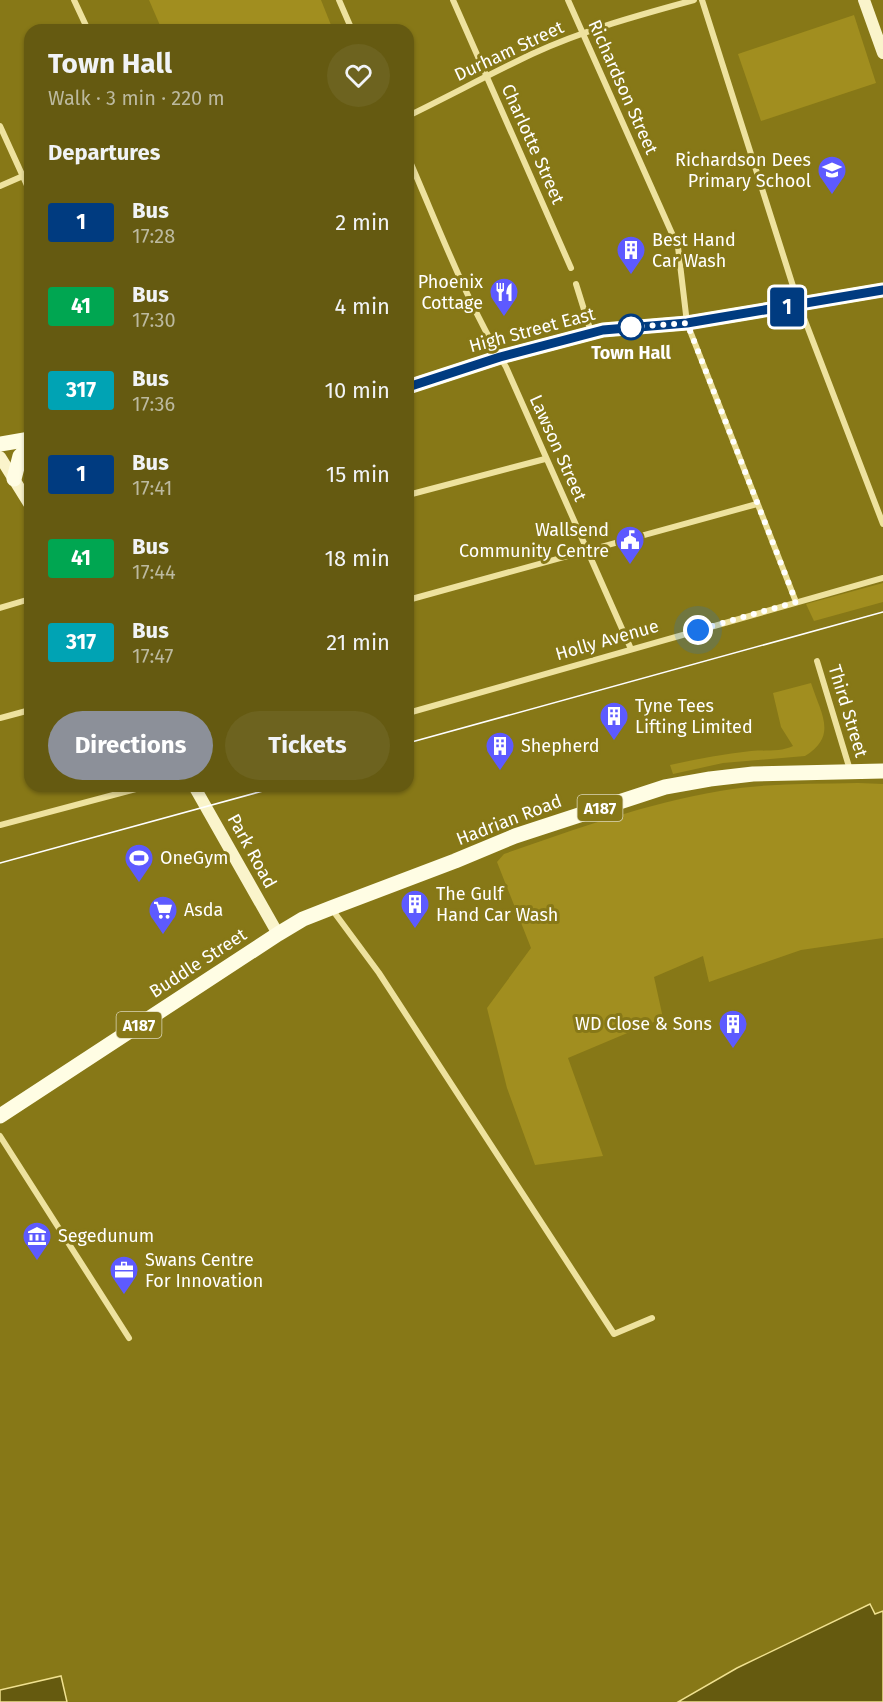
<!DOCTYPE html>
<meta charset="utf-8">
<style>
body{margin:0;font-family:"Fira Sans",sans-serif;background:#6d631f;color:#f1f3f6;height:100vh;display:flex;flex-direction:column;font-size:22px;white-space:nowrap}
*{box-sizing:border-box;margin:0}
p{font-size:20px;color:#bcb99f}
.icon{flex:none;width:33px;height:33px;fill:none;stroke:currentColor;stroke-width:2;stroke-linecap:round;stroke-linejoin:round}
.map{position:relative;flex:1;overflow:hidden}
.panel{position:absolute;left:24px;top:24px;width:390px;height:768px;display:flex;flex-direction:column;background:#655a11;border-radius:18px;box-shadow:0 2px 4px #0004}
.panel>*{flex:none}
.badge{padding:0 12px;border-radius:4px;font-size:21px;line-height:39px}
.you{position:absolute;width:30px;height:30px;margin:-15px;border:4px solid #fff;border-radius:50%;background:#1a73e8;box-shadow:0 0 0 9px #1a73e833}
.map>.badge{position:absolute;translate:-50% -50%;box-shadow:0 0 0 3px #fff}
h2{padding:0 24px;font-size:22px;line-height:54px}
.round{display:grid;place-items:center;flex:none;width:63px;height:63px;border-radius:32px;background:#6d631f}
.headline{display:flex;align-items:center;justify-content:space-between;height:102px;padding:0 24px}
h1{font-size:28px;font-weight:700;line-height:45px}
.action{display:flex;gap:12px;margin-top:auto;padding:12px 24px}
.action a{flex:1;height:69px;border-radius:36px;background:#8c9099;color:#fff;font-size:24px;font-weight:700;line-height:69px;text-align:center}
.action a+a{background:#6d631f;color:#f1f3f6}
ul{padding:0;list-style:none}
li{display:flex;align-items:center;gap:18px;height:84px;padding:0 24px}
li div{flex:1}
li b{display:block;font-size:22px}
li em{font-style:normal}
li .badge{min-width:66px;font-weight:700;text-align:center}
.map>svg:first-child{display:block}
.green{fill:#a18e1f}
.water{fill:#655a0f;stroke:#f0e190;stroke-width:1.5}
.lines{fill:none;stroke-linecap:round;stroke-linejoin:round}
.street{stroke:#eee29e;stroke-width:6}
.secondary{stroke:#faf4cb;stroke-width:12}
.primary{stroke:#fffde4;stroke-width:15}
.tram{stroke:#fff;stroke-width:1.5}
.line-casing{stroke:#fff;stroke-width:14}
.line{stroke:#003b80;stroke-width:9}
.walk{stroke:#fff;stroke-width:6;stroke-dasharray:0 10.8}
.stop-dot{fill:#fff;stroke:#003b80;stroke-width:3}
.labels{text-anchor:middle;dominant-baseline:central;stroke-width:6;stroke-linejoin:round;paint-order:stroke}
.shield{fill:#877817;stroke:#dbd6b9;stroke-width:1.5}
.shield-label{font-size:16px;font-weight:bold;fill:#fff}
.street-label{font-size:18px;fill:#fff;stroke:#877817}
.poi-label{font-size:18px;fill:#fff;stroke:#877817;text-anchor:start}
.stop-label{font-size:18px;font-weight:bold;fill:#fff;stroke:#877817}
</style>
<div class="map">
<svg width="883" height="1702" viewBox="0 0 883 1702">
<rect width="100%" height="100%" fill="#877817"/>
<!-- green -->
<g class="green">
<path d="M149,0H321L333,30H162Z"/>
<path d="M854,15L876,83L761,121L738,54Z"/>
<path d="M883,583V602L814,621L806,604Z"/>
<path d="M811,683C821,714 838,736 805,756L723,763L673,774L670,765C697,759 723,754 751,751C765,750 781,752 793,746L781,727L773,693Z"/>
<path d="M858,783L883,784V938L801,950L709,982L703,956L654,977L663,1018L568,1058L603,1156L535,1165L507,1088L487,1008L531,948L497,862L504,854C575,829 645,804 720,791C765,783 812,784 858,783Z"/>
</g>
<!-- water -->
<g class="water">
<path d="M870,1604L875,1614L883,1611V1702H678L737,1668Z"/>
<path d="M61,1676L67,1702H0V1690Z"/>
</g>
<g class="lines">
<!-- street -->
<g class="street">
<path d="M74,0L88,30"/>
<path d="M339,0L352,30"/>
<path d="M453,0L571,268"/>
<path d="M568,0L678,247L687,323L796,602"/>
<path d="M702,0L799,305L883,524"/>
<path d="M408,116C449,96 490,74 532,54C584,30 639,15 694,0"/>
<path d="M0,126L30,192"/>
<path d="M408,157C439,228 466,301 506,367L631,649"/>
<path d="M0,186L23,176"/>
<path d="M576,284L591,332"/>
<path d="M408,495L545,459"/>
<path d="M408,600L757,504"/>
<path d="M0,608L30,599"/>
<path d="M817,661L850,770"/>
<path d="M408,713L883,578"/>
<path d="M0,718L30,710"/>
<path d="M0,825L147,786"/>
<path d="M331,908L379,973L614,1334L652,1318"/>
<path d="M0,1136L129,1338"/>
</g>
<!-- secondary -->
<g class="secondary">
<path d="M864,0L883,53"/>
<path d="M0,457L30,505"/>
<path d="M194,786L278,934"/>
</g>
<!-- primary -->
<g class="primary">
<path d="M408,387L500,357L603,330L687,323L883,290"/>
<path d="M0,444L30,439"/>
<path d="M14,479L20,456L30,446"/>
<path d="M0,1116L278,934L303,919L331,908L455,861L515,836L665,787L710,779L753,774L883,771"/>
</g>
<!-- tram -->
<g class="tram">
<path d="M408,743L883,612"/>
<path d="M0,863L281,786"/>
</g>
</g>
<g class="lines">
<!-- line casing -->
<g class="line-casing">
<path id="line" d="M408,387L500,357L603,330L687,323L883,290"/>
</g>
<!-- line -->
<use href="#line" class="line"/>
<!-- walk -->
<path class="walk" d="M631,327L687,323L796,602L698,630"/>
</g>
<!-- icons -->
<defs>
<g id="school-pin" transform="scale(1.5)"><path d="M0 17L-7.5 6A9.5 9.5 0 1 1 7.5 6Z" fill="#5d5aff" stroke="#877817"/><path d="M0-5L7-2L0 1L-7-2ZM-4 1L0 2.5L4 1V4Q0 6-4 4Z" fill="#fff"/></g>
<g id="building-pin" transform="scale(1.5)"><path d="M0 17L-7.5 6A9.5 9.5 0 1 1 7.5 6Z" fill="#5d5aff" stroke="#877817"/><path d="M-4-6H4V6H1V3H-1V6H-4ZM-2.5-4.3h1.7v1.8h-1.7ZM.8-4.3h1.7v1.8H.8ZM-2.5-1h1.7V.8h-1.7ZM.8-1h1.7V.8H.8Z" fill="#fff"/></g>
<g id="restaurant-pin" transform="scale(1.5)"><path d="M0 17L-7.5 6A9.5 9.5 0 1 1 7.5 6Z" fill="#5d5aff" stroke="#877817"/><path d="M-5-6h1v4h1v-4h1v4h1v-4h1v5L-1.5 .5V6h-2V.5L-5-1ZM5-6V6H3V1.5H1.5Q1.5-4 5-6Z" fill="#fff"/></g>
<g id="civic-pin" transform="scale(1.5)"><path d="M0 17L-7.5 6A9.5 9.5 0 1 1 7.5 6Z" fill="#5d5aff" stroke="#877817"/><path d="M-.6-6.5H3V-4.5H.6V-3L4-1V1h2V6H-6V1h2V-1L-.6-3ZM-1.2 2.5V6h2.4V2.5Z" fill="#fff"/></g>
<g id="stadium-pin" transform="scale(1.5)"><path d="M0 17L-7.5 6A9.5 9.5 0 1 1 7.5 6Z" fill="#5d5aff" stroke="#877817"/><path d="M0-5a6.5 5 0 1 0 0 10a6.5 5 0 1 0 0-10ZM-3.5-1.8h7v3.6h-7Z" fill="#fff"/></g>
<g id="supermarket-pin" transform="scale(1.5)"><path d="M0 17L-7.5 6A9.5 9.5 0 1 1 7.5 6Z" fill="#5d5aff" stroke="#877817"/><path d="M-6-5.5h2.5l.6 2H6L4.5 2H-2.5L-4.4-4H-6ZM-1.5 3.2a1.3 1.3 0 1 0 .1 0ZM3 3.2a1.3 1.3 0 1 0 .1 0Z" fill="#fff"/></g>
<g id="museum-pin" transform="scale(1.5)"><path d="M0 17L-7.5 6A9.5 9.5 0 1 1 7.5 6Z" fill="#5d5aff" stroke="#877817"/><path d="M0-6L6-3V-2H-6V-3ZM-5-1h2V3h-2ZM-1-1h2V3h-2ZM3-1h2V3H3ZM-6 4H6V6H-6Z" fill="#fff"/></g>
<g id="office-pin" transform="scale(1.5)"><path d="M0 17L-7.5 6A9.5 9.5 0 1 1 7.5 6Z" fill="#5d5aff" stroke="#877817"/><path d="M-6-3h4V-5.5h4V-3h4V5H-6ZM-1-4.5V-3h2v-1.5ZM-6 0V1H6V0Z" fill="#fff"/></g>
</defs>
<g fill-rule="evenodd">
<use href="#school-pin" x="832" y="170"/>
<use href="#building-pin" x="631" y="250"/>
<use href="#restaurant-pin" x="504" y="292"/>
<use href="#civic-pin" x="630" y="540"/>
<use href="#building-pin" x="614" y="716"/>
<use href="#building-pin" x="500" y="746"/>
<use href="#stadium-pin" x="139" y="858"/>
<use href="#building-pin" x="415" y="904"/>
<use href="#supermarket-pin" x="163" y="910"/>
<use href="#building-pin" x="733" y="1024"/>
<use href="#museum-pin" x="37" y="1236"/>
<use href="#office-pin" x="124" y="1270"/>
</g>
<!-- markers -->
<circle class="stop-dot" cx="631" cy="327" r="12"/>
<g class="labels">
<!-- shield labels -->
<g class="shield">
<rect x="577.5" y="795" width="45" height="26" rx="4.5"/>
<rect x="116.5" y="1012" width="45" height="26" rx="4.5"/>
</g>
<g class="shield-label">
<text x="600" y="808">A187</text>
<text x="139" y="1025">A187</text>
</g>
<!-- street labels -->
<g class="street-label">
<text transform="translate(509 51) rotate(-25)">Durham Street</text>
<text transform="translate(623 87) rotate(66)">Richardson Street</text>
<text transform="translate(533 144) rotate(66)">Charlotte Street</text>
<text transform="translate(532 330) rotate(-15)">High Street East</text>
<text transform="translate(558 448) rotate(66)">Lawson Street</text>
<text transform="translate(607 640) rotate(-16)">Holly Avenue</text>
<text transform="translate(848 711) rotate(73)">Third Street</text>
<text transform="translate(509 820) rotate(-21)">Hadrian Road</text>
<text transform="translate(252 851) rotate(61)">Park Road</text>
<text transform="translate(198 963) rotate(-33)">Buddle Street</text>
</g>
<!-- poi labels -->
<g class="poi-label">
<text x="811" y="160" text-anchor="end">Richardson Dees<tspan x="811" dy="21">Primary School</tspan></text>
<text x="652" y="240">Best Hand<tspan x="652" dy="21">Car Wash</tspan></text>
<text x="483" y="282" text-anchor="end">Phoenix<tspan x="483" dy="21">Cottage</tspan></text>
<text x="609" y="530" text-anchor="end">Wallsend<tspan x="609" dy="21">Community Centre</tspan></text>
<text x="635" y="706">Tyne Tees<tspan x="635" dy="21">Lifting Limited</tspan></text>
<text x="521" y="746">Shepherd</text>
<text x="160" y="858">OneGym</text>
<text x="436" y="894">The Gulf<tspan x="436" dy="21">Hand Car Wash</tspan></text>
<text x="184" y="910">Asda</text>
<text x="712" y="1024" text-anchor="end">WD Close &amp; Sons</text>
<text x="58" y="1236">Segedunum</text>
<text x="145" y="1260">Swans Centre<tspan x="145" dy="21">For Innovation</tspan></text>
</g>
<!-- stop labels -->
<g class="stop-label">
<text x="631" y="353">Town Hall</text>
</g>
</g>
</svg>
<div class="you" style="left:698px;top:630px"></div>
<b class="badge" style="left:787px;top:307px;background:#003b80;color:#fff">1</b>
<section class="panel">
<div class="headline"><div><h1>Town Hall</h1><p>Walk · 3 min · 220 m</p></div><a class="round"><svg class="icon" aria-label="heart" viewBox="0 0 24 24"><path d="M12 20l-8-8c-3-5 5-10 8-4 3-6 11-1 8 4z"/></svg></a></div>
<h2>Departures</h2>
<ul>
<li><span class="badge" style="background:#003b80;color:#fff">1</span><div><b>Bus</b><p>17:28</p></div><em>2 min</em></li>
<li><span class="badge" style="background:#00a651;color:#fff">41</span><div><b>Bus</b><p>17:30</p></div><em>4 min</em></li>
<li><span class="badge" style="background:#00a3b4;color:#fff">317</span><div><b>Bus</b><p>17:36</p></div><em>10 min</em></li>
<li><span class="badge" style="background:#003b80;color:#fff">1</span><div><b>Bus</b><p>17:41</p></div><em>15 min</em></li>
<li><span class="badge" style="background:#00a651;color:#fff">41</span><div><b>Bus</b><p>17:44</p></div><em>18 min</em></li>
<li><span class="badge" style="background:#00a3b4;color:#fff">317</span><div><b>Bus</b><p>17:47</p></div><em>21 min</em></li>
</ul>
<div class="action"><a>Directions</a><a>Tickets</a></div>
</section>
</div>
